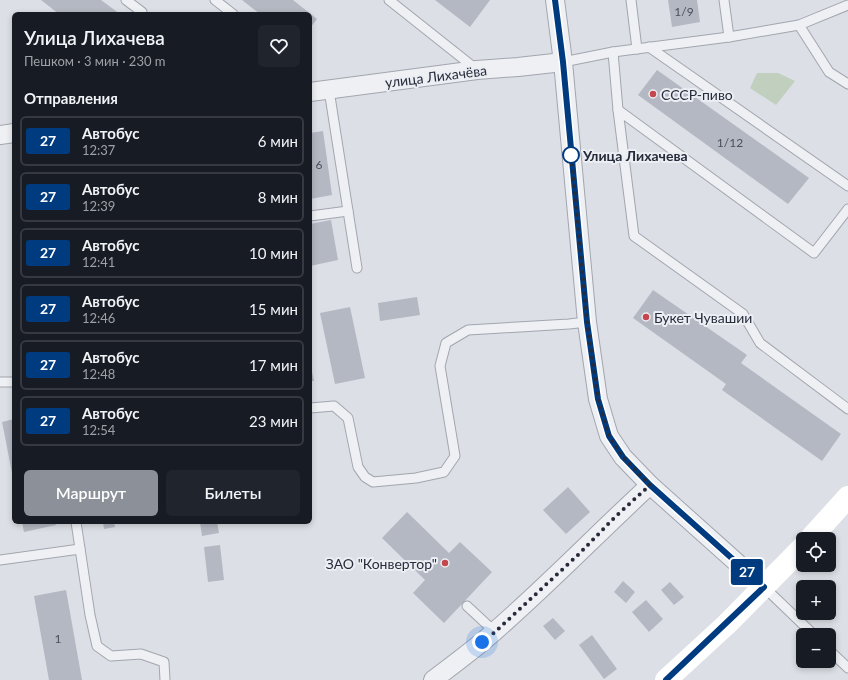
<!DOCTYPE html>
<html lang="ru">
<meta charset="utf-8">
<style>
body{margin:0;font-family:Lato,sans-serif;background:#20242c;color:#f1f3f6;height:100vh;display:flex;flex-direction:column;font-size:15px;white-space:nowrap}
*{box-sizing:border-box;margin:0}
p{font-size:13px;color:#9ea1a6}
.icon{flex:none;width:22px;height:22px;fill:none;stroke:currentColor;stroke-width:2;stroke-linecap:round;stroke-linejoin:round}
.map{position:relative;flex:1;overflow:hidden}
.side{position:absolute;left:12px;top:12px;width:300px;height:512px;display:flex;flex-direction:column;background:#171b24;border-radius:6px;box-shadow:0 2px 6px #0003}
.side>*{flex:none}
.badge{padding:0 8px;border-radius:3px;font-size:14px;line-height:26px}
.controls{position:absolute;left:796px;top:532px;display:grid;gap:8px}
.controls a{display:grid;place-items:center;width:40px;height:40px;border-radius:6px;background:#171b24;box-shadow:0 2px 6px #0003;font-size:20px}
.you{position:absolute;width:20px;height:20px;margin:-10px;border:3px solid #fff;border-radius:50%;background:#1a73e8;box-shadow:0 0 0 6px #1a73e833}
.map>.badge{position:absolute;translate:-50% -50%;box-shadow:0 0 0 2px #fff}
h2{padding:0 12px;font-size:15px;line-height:36px}
.round{display:grid;place-items:center;flex:none;width:42px;height:42px;border-radius:6px;background:#20242c}
.overview{display:flex;align-items:center;justify-content:space-between;height:68px;padding:0 12px}
h1{font-size:19px;font-weight:600;line-height:30px}
.primary-button{display:flex;gap:8px;margin-top:auto;padding:8px 12px}
.primary-button a{flex:1;height:46px;border-radius:6px;background:#8c9099;color:#fff;font-size:16px;font-weight:600;line-height:46px;text-align:center}
.primary-button a+a{background:#20242c;color:#f1f3f6}
ul{padding:0;list-style:none}
li{display:flex;align-items:center;gap:12px;height:50px;margin:0 8px 6px;padding:0 4px;border:2px solid #363941;border-radius:6px}
li div{flex:1}
li b{display:block;font-size:15px}
li em{font-style:normal}
li .badge{min-width:44px;font-weight:700;text-align:center}
.map>svg:first-child{display:block}
.green{fill:#c1cfbe}
.building{fill:#b4b8c2}
.lines{fill:none;stroke-linecap:round;stroke-linejoin:round}
.service-casing{stroke:#a2a6af;stroke-width:11}
.minor-casing{stroke:#a2a6af;stroke-width:20}
.service{stroke:#eff0f4;stroke-width:9}
.minor{stroke:#eff0f4;stroke-width:18}
.secondary{stroke:#fff;stroke-width:22}
.line-casing{stroke:#fff;stroke-width:9}
.line{stroke:#003b80;stroke-width:6}
.walk{stroke:#272c3b;stroke-width:4;stroke-dasharray:0 7.2}
.poi-dot{fill:#c5474e;stroke:#ebeef3;stroke-width:1.5}
.stop-dot{fill:#fff;stroke:#003b80;stroke-width:2}
.labels{text-anchor:middle;dominant-baseline:central;stroke-width:4;stroke-linejoin:round;paint-order:stroke}
.number-label{font-size:12px;fill:#4a4f5d}
.street-label{font-size:14px;fill:#272c3b;stroke:#ebeef3}
.poi-label{font-size:14px;fill:#272c3b;stroke:#ebeef3;text-anchor:start}
.stop-label{font-size:14px;font-weight:bold;fill:#272c3b;stroke:#ebeef3;text-anchor:start}
</style>
<div class="map">
<svg width="848" height="680" viewBox="0 0 848 680">
<rect width="100%" height="100%" fill="#dcdfe5"/>
<!-- green -->
<path class="green" d="M757,73H778L795,81L776,105L750,88Z"/>
<!-- building -->
<g class="building">
<path d="M41,0H101L120,14H59Z"/>
<path d="M242,0H293L317,19L310,28V14H260Z"/>
<path d="M435,0H490L470,27Z"/>
<path d="M668,0H697L700,22L672,27Z"/>
<path d="M657,70L809,178L788,204L638,95Z"/>
<path d="M323,131L332,195L310,199V133Z"/>
<path d="M331,220L338,260L310,266V224Z"/>
<path d="M653,290L747,355L741,363L841,434L822,461L722,390L726,384L633,318Z"/>
<path d="M417,297L420,315L380,321L378,303Z"/>
<path d="M350,307L365,378L335,384L320,313Z"/>
<path d="M310,363L314,381H310Z"/>
<path d="M14,419V478H13L2,422Z"/>
<path d="M568,487L590,512L566,534L543,510Z"/>
<path d="M407,512L449,553L460,542L492,572L444,623L413,593L425,580L382,538Z"/>
<path d="M22,522H55L56,525L24,532Z"/>
<path d="M103,522H114L115,527L104,529Z"/>
<path d="M200,522H217L219,533L202,536Z"/>
<path d="M220,545L224,580L208,582L204,547Z"/>
<path d="M623,581L635,592L626,603L614,592Z"/>
<path d="M670,582L684,597L674,605L661,590Z"/>
<path d="M66,590L82,680H49L34,596Z"/>
<path d="M646,600L663,619L649,632L632,612Z"/>
<path d="M553,618L565,631L555,640L543,626Z"/>
<path d="M592,635L617,669L604,679L579,645Z"/>
</g>
<g class="lines">
<!-- service casing -->
<g class="service-casing">
<g id="service">
<path d="M126,0L142,12"/>
<path d="M215,0L233,14"/>
<path d="M389,0L476,69"/>
<path d="M631,0L637,49"/>
<path d="M724,0L729,37"/>
<path d="M799,25L829,72L848,84"/>
<path d="M649,47L848,186"/>
<path d="M613,52L618,110L634,236L743,314L760,343L848,409"/>
<path d="M563,62L613,52L729,37L799,25L848,5"/>
<path d="M329,90L357,268"/>
<path d="M618,110L814,253L848,209"/>
<path d="M310,216L348,211"/>
<path d="M0,382H14"/>
<path d="M310,408L334,406L348,418L358,467L365,477L373,482L416,478L444,472L455,456L440,366L446,343L468,330L569,324L587,322"/>
<path d="M76,522L90,615L97,646L111,656L141,654L164,662L165,680"/>
<path d="M0,560L80,549"/>
<path d="M764,587L814,635"/>
<path d="M467,606L495,632"/>
<path d="M829,650L848,668"/>
</g>
</g>
<!-- minor casing -->
<g class="minor-casing">
<g id="minor">
<path d="M555,0L563,62L587,322L598,399L609,436L623,457L650,485L764,587"/>
<path d="M310,92L477,70L518,67L563,62"/>
<path d="M0,135L14,133"/>
<path d="M433,680C454,664 476,648 495,631C549,584 598,533 650,485"/>
</g>
</g>
<!-- service -->
<use href="#service" class="service"/>
<!-- minor -->
<use href="#minor" class="minor"/>
<!-- secondary -->
<g class="secondary">
<path d="M810,539L848,497"/>
<path d="M666,680L727,624L803,547"/>
</g>
</g>
<g class="lines">
<!-- line casing -->
<g class="line-casing">
<path id="line" d="M555,0L563,62L587,322L598,399L609,436L623,457L650,485L764,587L666,680"/>
</g>
<!-- line -->
<use href="#line" class="line"/>
<!-- walk -->
<path class="walk" d="M482,642L495,632L579,554L615,517L650,485L623,457L609,436L598,399L587,322L571,154V155"/>
</g>
<!-- markers -->
<g class="poi-dot">
<circle cx="653" cy="94" r="4"/>
<circle cx="646" cy="317" r="4"/>
<circle cx="445" cy="563" r="4"/>
</g>
<circle class="stop-dot" cx="571" cy="155" r="8"/>
<g class="labels">
<!-- number labels -->
<g class="number-label">
<text x="684" y="11">1/9</text>
<text x="730" y="142">1/12</text>
<text x="319" y="164">6</text>
<text x="58" y="638">1</text>
</g>
<!-- street labels -->
<g class="street-label">
<text transform="translate(436 76) rotate(-7)">улица Лихачёва</text>
</g>
<!-- poi labels -->
<g class="poi-label">
<text x="661" y="94">СССР-пиво</text>
<text x="654" y="317">Букет Чувашии</text>
<text x="437" y="563" text-anchor="end">ЗАО "Конвертор"</text>
</g>
<!-- stop labels -->
<g class="stop-label">
<text x="583" y="155">Улица Лихачева</text>
</g>
</g>
</svg>
<div class="controls">
<a><svg class="icon" aria-label="locate" viewBox="0 0 24 24"><circle cx="12" cy="12" r="6"/><path d="M12 2v4M12 18v4M2 12h4M18 12h4"/></svg></a>
<a>+</a>
<a>−</a>
</div>
<div class="you" style="left:482px;top:642px"></div>
<b class="badge" style="left:747px;top:572px;background:#003b80;color:#fff">27</b>
<section class="side">
<div class="overview"><div><h1>Улица Лихачева</h1><p>Пешком · 3 мин · 230 m</p></div><a class="round"><svg class="icon" aria-label="heart" viewBox="0 0 24 24"><path d="M12 20l-8-8c-3-5 5-10 8-4 3-6 11-1 8 4z"/></svg></a></div>
<h2>Отправления</h2>
<ul>
<li><span class="badge" style="background:#003b80;color:#fff">27</span><div><b>Автобус</b><p>12:37</p></div><em>6 мин</em></li>
<li><span class="badge" style="background:#003b80;color:#fff">27</span><div><b>Автобус</b><p>12:39</p></div><em>8 мин</em></li>
<li><span class="badge" style="background:#003b80;color:#fff">27</span><div><b>Автобус</b><p>12:41</p></div><em>10 мин</em></li>
<li><span class="badge" style="background:#003b80;color:#fff">27</span><div><b>Автобус</b><p>12:46</p></div><em>15 мин</em></li>
<li><span class="badge" style="background:#003b80;color:#fff">27</span><div><b>Автобус</b><p>12:48</p></div><em>17 мин</em></li>
<li><span class="badge" style="background:#003b80;color:#fff">27</span><div><b>Автобус</b><p>12:54</p></div><em>23 мин</em></li>
</ul>
<div class="primary-button"><a>Маршрут</a><a>Билеты</a></div>
</section>
</div>
